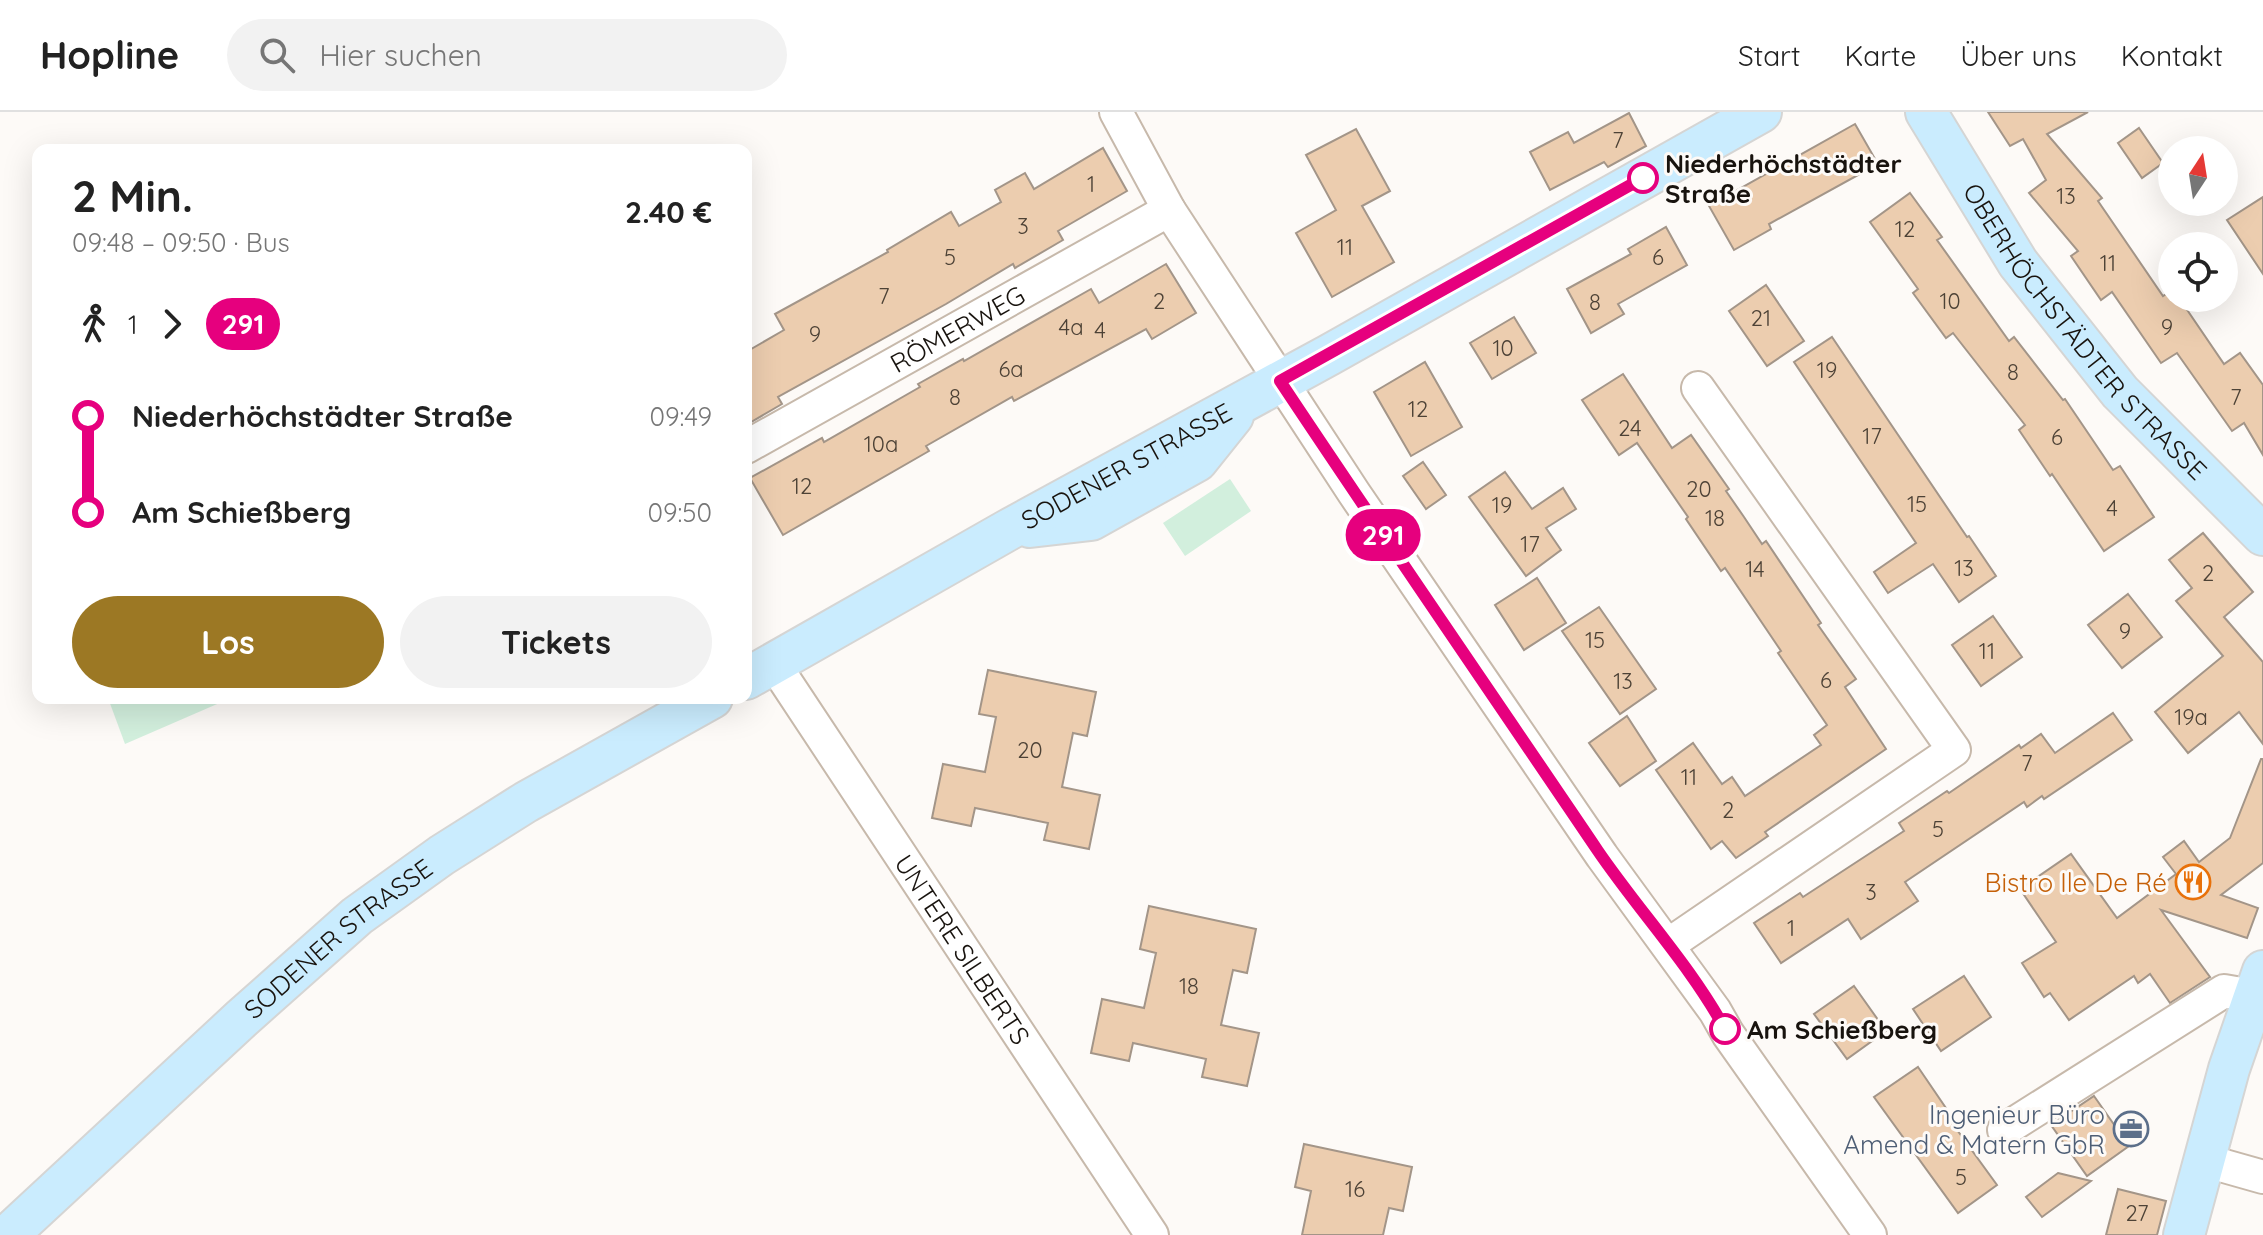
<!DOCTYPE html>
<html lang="de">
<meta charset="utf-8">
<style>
body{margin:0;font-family:Quicksand,sans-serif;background:#f2f2f2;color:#222;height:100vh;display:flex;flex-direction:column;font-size:30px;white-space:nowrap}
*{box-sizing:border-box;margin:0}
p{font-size:26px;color:#767676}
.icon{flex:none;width:44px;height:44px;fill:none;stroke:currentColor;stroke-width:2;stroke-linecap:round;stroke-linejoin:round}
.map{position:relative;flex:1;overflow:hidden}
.details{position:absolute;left:32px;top:32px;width:720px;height:560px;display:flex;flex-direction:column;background:#fff;border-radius:16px;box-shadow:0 8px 32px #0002}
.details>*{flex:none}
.badge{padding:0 16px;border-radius:26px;font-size:28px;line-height:52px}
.needle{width:52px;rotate:12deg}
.buttons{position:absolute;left:2158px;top:24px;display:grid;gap:16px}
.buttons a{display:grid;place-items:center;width:80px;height:80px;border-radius:50%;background:#fff;box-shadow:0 8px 32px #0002;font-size:40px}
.map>.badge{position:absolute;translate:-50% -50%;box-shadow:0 0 0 4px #fff}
.legs{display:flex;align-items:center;gap:12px;height:88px;padding:0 40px;font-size:26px}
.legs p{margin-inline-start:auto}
.summary{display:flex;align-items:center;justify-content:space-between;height:136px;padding:0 40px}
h1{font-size:44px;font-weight:800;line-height:60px}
.cta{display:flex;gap:16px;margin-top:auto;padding:16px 40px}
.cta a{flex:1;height:92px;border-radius:48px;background:#9c7824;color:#fff;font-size:32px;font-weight:800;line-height:92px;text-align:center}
.cta a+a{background:#f2f2f2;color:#222}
ul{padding:0 40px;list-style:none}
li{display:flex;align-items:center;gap:28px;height:96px;font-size:30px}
li i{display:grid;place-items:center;width:12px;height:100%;margin:0 10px;background:currentColor}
li i::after{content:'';width:20px;height:20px;margin:-10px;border:6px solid;border-radius:50%;background:#fff}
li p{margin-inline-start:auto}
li:first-child i{background:linear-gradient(#0000 50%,currentColor 0)}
li:last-child i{background:linear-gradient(currentColor 50%,#0000 0)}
header{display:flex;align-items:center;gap:48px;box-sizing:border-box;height:112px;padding:0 40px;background:#fff;border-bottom:2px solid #e0e0e0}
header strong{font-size:38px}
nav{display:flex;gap:44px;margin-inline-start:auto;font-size:28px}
.search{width:560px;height:72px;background:#f2f2f2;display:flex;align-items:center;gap:20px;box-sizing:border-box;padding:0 28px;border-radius:44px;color:#767676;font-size:30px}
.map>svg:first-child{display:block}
.green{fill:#d2efdd}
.building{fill:#eccdaf;stroke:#a39588;stroke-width:2}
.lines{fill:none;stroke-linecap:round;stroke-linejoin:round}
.minor-casing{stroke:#c7b9ab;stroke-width:36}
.major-casing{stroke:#d5d5d4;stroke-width:44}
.minor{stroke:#fff;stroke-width:32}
.major{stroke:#caecfe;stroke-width:40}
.line-1-casing{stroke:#fff;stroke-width:18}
.line-1{stroke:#e6007e;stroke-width:12}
.stop-1-dot{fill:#fff;stroke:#e6007e;stroke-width:4}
.labels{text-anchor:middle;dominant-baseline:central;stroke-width:6;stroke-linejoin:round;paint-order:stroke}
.number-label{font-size:22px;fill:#4d4236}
.stop-label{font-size:26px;font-weight:bold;fill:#18130e;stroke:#fdfaf7;text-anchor:start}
.street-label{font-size:26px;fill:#18130e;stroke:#fdfaf7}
.food-label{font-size:26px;fill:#c56008;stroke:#fdfaf7;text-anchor:end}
.service-label{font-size:26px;fill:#4e5e75;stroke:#fdfaf7;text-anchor:end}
</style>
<header>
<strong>Hopline</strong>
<div class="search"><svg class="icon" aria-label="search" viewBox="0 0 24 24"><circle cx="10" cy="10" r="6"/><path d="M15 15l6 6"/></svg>Hier suchen</div>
<nav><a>Start</a><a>Karte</a><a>Über uns</a><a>Kontakt</a></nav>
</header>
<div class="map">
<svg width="2263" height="1123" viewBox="0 0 2263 1123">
<rect width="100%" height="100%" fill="#fdfaf7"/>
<!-- green -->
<g class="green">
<path d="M1230,367L1251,399L1185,444L1163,411Z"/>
<path d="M108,586H231L125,632Z"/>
</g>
<!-- building -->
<g class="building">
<path d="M1988,0H2088L2047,22L2102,86L2098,89L2163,184L2172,178V186H2179L2224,252L2240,241L2263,273V343L2244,311L2232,319L2177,241L2161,251L2112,180L2101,188L2071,144L2078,139L2029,81L2046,68L2023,27L2010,34Z"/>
<path d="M1629,1L1646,34L1608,55L1604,50L1550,78L1530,40L1568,20L1574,31Z"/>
<path d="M1855,12L1878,52L1769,112L1771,117L1734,138L1709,94Z"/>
<path d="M2139,16L2163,51L2142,66L2118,31Z"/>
<path d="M1356,17L1390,79L1362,94L1394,150L1332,185L1296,121L1336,98L1306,43Z"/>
<path d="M1103,36L1127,79L1058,119L1063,128L1015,156L1013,152L946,192L778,285L782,292L746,313V240L784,218L775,202L888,140L887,138L951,100L959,114L1001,90L995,78L1025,61L1034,77Z"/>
<path d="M1910,81L1942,125L1937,128L2009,229L2014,225L2063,288L2065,287L2113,358L2120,354L2154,405L2104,439L2052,362L2050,364L2019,318L2025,313L1953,221L1946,226L1913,181L1918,177L1870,110Z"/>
<path d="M2263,85V162L2227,108Z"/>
<path d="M1666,115L1687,153L1618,192L1624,202L1591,221L1567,177L1631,142L1628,137Z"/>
<path d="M1166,152L1196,201L1152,227L1146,217L1014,289L1012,285L926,334L929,339L783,423L750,366L822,326L824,330L920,275L918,272L963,247L964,249L1091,177L1099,191Z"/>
<path d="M1766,173L1804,229L1767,254L1729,199Z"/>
<path d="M1514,205L1536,241L1492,267L1470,231Z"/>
<path d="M1832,225L1967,425L1969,424L1996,464L1959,490L1933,452L1888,481L1874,460L1916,431L1794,250Z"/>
<path d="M1425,250L1462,315L1411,344L1374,280Z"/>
<path d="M1623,262L1672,336L1691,323L1729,377L1726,379L1744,405L1762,432L1766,429L1821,511L1818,513L1856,567L1845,575L1886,637L1765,720L1768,724L1736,746L1722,729L1711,737L1656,658L1693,631L1722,672L1732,665L1745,684L1821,633L1814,623L1827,613L1778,541L1781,539L1725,456L1721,459L1686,407L1688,405L1637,331L1619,343L1582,288Z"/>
<path d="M1423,350L1446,383L1426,397L1403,364Z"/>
<path d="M1505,360L1532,397L1563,376L1576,397L1546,416L1561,438L1526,464L1469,385Z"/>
<path d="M2203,421L2253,480L2224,505L2263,550V632L2239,600L2188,641L2155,600L2223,544L2176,489L2192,476L2169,448Z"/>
<path d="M1537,466L1566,511L1524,538L1495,493Z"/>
<path d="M2128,482L2162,525L2122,556L2088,513Z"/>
<path d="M1599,495L1656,577L1620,602L1562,519Z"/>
<path d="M1993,504L2022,545L1981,574L1952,533Z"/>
<path d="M988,558L1096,580L1087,624L1073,621L1062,675L1100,683L1089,737L1044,728L1048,711L975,696L971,714L932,706L943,652L985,660L996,605L979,602Z"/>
<path d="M2113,601L2132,628L2044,687L2042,684L2027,695L2024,690L1905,770L1918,789L1861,827L1848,807L1781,851L1754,811L1800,781L1803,785L1904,719L1899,711L1947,679L1949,681L2019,633L2021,636L2041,622L2055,641Z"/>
<path d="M1627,604L1656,649L1620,674L1589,631Z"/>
<path d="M2261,647H2263V751L2221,783L2258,796L2247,826L2161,798L2210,865L2170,891L2150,862L2138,871L2134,864L2069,908L2050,881L2044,885L2022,851L2056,830L2020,777L2071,742L2117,806L2176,762L2163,745L2184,729L2199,750L2230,726Z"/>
<path d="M1149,794L1256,817L1247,861L1233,858L1221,913L1259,921L1247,974L1202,965L1206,947L1133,931L1129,949L1091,941L1102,887L1144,896L1156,841L1140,837Z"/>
<path d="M1964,864L1991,905L1941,939L1913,897Z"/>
<path d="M1854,874L1886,919L1847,947L1814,902Z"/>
<path d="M1918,955L1950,1002L1947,1004L1997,1073L1958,1101L1874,985Z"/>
<path d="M2094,984L2129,1034L2087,1064L2051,1013Z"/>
<path d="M1304,1032L1412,1055L1403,1099L1389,1096L1383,1123H1302L1311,1079L1295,1075Z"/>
<path d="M2058,1061L2091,1069L2042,1105L2026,1085Z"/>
<path d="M2118,1077L2166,1089L2157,1123H2106Z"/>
</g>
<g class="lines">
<!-- minor casing -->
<g class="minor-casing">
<g id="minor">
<path d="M1116,0L1169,98L1354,381L1602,744L1715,899L1728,922L1870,1123"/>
<path id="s1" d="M746,335L1169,98"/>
<path id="s2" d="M774,552L1152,1123"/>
<path d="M1668,833L1954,638L1698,276"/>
<path d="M2004,1018L2224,879L2253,884"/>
<path d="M2203,1048L2263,1065"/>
</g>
</g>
<!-- major casing -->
<g class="major-casing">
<g id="major">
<path id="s3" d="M1926,0L2018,151L2120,280L2263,423"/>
<path d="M1030,415L1091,408L1197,349L1233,304"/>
<path id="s4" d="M746,567L1008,418L1329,243L1761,0"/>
<path id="s5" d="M8,1123L241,907L357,804L442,743L526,690L712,586"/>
<path d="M2184,1123L2229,957L2263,859"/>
</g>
</g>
<!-- minor -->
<use href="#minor" class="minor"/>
<!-- major -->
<use href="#major" class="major"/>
</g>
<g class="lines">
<!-- line-1 casing -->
<g class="line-1-casing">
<path id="line-1" d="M1643,66L1280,269C1385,427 1492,582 1598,739C1639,799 1690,853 1725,917"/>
</g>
<!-- line-1 -->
<use href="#line-1" class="line-1"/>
</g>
<!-- icons -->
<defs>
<g id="restaurant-ring" transform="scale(1.8)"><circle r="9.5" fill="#fdfaf7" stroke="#e8710a" stroke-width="1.5"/><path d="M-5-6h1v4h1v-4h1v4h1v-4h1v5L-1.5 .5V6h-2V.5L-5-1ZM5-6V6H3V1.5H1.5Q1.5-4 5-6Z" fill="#e8710a"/></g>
<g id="office-ring" transform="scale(1.8)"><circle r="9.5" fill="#fdfaf7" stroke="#5c6f8a" stroke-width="1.5"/><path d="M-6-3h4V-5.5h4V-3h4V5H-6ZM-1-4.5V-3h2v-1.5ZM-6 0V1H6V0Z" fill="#5c6f8a"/></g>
</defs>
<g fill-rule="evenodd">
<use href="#restaurant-ring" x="2193" y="770"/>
<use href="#office-ring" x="2131" y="1017"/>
</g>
<!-- markers -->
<g class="stop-1-dot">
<circle cx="1643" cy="66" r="14"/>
<circle cx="1725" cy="917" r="14"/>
</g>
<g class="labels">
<!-- number labels -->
<g class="number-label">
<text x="1618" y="28">7</text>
<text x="1091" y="72">1</text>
<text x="2066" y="84">13</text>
<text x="1023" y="114">3</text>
<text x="1905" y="117">12</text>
<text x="1345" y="135">11</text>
<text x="950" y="145">5</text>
<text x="1658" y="145">6</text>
<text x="2108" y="151">11</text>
<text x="884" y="184">7</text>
<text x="1159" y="189">2</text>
<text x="1950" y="189">10</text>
<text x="1595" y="190">8</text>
<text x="1761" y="206">21</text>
<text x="1071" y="215">4a</text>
<text x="2167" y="215">9</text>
<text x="1100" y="218">4</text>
<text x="815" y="222">9</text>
<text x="1503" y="236">10</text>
<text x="1011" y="257">6a</text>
<text x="1827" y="258">19</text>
<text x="2013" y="260">8</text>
<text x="955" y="285">8</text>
<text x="2236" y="285">7</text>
<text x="1418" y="297">12</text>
<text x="1630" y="316">24</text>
<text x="1872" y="324">17</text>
<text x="2057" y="325">6</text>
<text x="881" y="332">10a</text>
<text x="802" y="374">12</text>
<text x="1699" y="377">20</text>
<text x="1917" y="392">15</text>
<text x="1502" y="393">19</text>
<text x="2112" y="396">4</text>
<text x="1715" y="406">18</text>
<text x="1530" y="432">17</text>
<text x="1964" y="456">13</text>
<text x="1755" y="457">14</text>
<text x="2208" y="461">2</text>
<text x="2125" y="519">9</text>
<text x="1595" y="528">15</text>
<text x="1987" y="539">11</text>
<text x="1826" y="568">6</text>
<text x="1623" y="569">13</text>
<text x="2191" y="605">19a</text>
<text x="1030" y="638">20</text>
<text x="2027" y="651">7</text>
<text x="1689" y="665">11</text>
<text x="1728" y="698">2</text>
<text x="1938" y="717">5</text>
<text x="1871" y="780">3</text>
<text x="1791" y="816">1</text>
<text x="1189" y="874">18</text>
<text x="1961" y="1065">5</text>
<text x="1355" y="1077">16</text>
<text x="2137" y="1101">27</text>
</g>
<!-- stop labels -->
<g class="stop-label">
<text x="1665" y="51">Niederhöchstädter<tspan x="1665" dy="30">Straße</tspan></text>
<text x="1747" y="917">Am Schießberg</text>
</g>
<!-- street labels -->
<g class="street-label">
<text stroke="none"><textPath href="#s1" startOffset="242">RÖMERWEG</textPath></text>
<text stroke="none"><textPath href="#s3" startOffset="272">OBERHÖCHSTÄDTER STRASSE</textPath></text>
<text stroke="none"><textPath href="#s4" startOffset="436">SODENER STRASSE</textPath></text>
<text stroke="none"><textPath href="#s5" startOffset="444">SODENER STRASSE</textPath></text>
<text stroke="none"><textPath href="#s2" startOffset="342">UNTERE SILBERTS</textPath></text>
</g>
<!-- food labels -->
<g class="food-label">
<text x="2167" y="770">Bistro Ile De Ré</text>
</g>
<!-- service labels -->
<g class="service-label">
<text x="2105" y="1002">Ingenieur Büro<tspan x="2105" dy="30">Amend &amp; Matern GbR</tspan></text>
</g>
</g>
</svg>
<div class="buttons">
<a><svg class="needle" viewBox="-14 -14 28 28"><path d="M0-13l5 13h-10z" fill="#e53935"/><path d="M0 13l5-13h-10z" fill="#767676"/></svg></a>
<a><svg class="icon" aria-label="locate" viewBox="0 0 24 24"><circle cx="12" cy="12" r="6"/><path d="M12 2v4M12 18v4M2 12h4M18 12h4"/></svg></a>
</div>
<b class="badge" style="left:1383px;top:423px;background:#e6007e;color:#fff">291</b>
<section class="details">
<div class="summary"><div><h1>2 Min.</h1><p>09:48 – 09:50 · Bus</p></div><b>2.40 €</b></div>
<div class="legs"><svg class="icon" aria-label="walk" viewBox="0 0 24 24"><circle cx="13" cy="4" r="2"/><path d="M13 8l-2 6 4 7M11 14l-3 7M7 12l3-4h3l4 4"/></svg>1<svg class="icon" aria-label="forward" viewBox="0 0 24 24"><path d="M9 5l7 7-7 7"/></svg><b class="badge" style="background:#e6007e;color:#fff">291</b></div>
<ul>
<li><i style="color:#e6007e"></i><b>Niederhöchstädter Straße</b><p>09:49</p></li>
<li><i style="color:#e6007e"></i><b>Am Schießberg</b><p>09:50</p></li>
</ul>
<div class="cta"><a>Los</a><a>Tickets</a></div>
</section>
</div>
